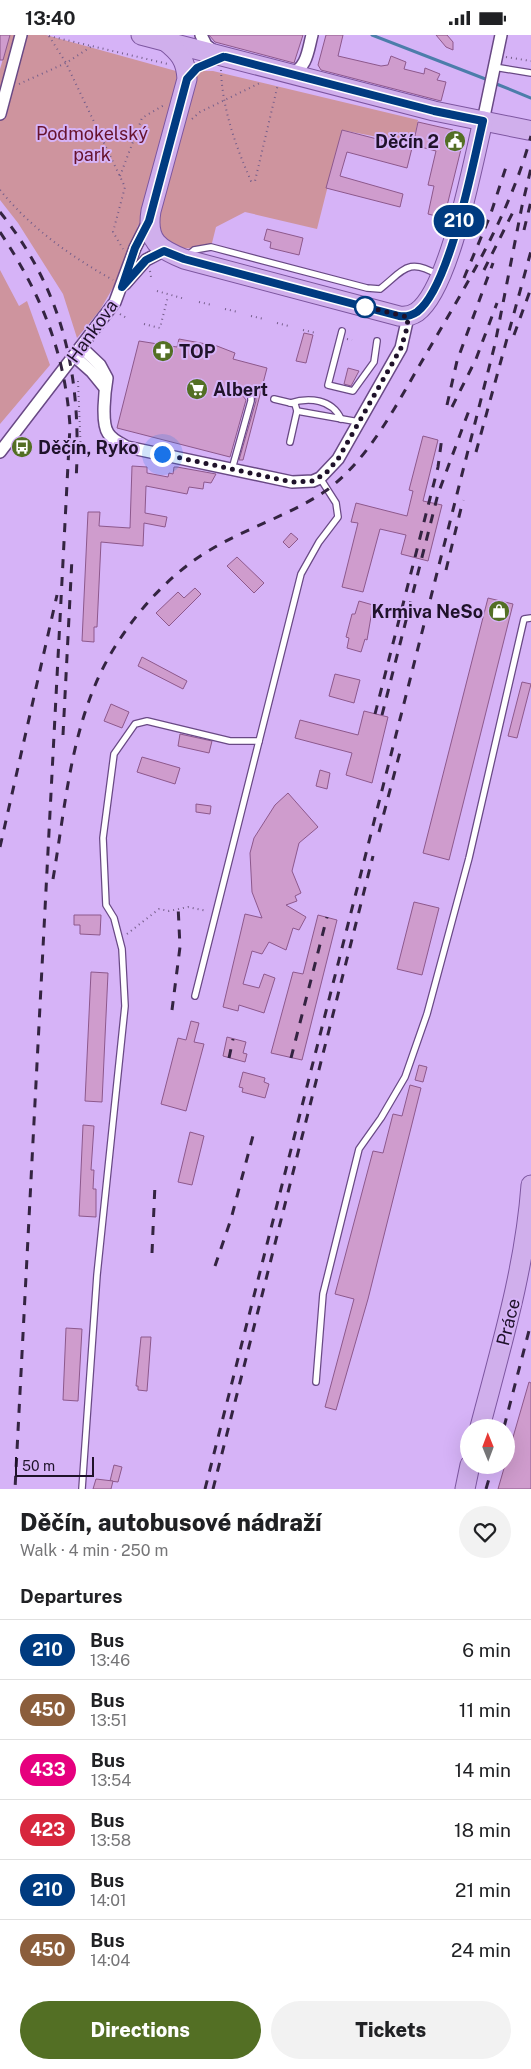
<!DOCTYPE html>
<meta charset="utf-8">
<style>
body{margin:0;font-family:"Public Sans",sans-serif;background:#f2f2f2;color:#202124;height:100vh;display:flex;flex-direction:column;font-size:19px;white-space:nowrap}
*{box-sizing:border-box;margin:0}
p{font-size:16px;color:#757577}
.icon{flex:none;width:28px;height:28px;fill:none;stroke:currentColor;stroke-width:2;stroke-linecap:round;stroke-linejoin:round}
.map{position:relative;height:1454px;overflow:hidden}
.panel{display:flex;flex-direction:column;background:#fff;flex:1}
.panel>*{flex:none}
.badge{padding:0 10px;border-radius:16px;font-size:18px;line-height:32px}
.needle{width:32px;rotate:359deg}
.buttons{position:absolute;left:460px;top:1384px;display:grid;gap:10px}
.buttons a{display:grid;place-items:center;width:55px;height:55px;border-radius:50%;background:#fff;box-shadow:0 5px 20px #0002;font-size:25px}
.scale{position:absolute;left:15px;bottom:12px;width:79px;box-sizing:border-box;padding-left:5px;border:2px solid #1f122a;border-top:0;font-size:14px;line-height:18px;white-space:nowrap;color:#1f122a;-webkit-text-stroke:4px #d6b3f7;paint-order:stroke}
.you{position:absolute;width:25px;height:25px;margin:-12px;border:4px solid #fff;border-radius:50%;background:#1a73e8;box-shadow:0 0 0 8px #1a73e833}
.map>.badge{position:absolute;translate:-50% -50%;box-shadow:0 0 0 2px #fff}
h2{padding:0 20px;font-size:19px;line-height:45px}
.round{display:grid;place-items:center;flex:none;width:52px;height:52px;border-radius:26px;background:#f2f2f2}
.overview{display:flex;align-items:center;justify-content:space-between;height:85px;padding:0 20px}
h1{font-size:24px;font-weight:800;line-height:38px}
.primary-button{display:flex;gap:10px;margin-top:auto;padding:10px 20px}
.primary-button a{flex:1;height:58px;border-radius:30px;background:#536f24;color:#fff;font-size:20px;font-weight:800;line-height:58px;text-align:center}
.primary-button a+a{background:#f2f2f2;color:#202124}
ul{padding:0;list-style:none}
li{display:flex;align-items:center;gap:15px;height:60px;padding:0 20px;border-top:1px solid #e0e0e0}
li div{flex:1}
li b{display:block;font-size:19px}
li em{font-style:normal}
li .badge{min-width:55px;font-weight:700;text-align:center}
.status{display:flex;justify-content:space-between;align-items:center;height:35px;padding:0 25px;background:#fff;direction:ltr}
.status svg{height:14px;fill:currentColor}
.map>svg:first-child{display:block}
.green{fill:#ce949e}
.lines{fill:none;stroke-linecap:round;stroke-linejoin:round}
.stream{stroke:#4c7daa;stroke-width:3}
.building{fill:#cf9ccd;stroke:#8d588c}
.service-casing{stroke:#694985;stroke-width:8}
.minor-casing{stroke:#694985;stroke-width:14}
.primary-casing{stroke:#7d56a0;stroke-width:21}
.path{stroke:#755e8a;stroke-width:2;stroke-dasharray:1 4;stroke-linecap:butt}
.service{stroke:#fff;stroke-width:5.5}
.minor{stroke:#fff;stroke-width:11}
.primary{stroke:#d0afec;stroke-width:19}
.rail{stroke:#342441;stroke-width:3;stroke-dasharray:9 9;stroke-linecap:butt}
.line-casing{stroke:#fff;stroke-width:11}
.line{stroke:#003b80;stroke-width:8}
.walk{stroke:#1f122a;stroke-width:5;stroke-dasharray:0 9}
.stop-dot{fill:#fff;stroke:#003b80;stroke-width:2.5}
.labels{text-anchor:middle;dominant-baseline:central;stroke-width:4;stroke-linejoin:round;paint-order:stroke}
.park-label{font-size:18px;fill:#66122d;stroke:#d6b3f7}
.poi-label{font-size:18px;font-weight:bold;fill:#1f122a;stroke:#d6b3f7;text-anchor:start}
.street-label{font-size:18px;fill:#1f122a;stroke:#d6b3f7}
</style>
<div class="status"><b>13:40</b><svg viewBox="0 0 49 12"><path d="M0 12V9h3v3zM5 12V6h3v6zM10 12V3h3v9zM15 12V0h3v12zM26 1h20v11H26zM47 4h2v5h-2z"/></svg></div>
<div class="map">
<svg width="531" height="1454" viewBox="0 0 531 1454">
<rect width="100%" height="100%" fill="#d6b3f7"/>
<!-- green -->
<g class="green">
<path d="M10,0H46L176,36H213L418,85L413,109L342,95L317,194L245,177L216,192L211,212L174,214L138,190L125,232L100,275L77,303L63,259L18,188L0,165V34Z"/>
<path d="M0,235L19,271L27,266L50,330L0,389Z"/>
</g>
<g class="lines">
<!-- stream -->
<g class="stream">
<path d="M372,0L488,45"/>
<path d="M494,48L531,63"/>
</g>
</g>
<!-- building -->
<g class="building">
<path d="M0,0H10L3,25H0Z"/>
<path d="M209,0H303L294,28L215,7Z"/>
<path d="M326,0H343L338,21L381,31L388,30L391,21L406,27L404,34L424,39L425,33L440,39L437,45L446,47L441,66L321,35L318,30Z"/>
<path d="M436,0H447L453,7V15L446,12Z"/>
<path d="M418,87L453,95L452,100L464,102L444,183L428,179L434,151L428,150L436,116L413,110Z"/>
<path d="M342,95L412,113L407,133L347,117L340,141L403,159L400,172L326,153Z"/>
<path d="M267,194L303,203L299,220L270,213L271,207L264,205Z"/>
<path d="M304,298L313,300L306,328L296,326Z"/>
<path d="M179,304L217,311L235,318L233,324L267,333L243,425H239L256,366L255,357L244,351L239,356L246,365L230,422L117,393L139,306L177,312Z"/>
<path d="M348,333L359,336L351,351L344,349Z"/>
<path d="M423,401L438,405L423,466L442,470L428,526L401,519L406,500L380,494L363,557L342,552L358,488L351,487L356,468L407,481L413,456L409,455Z"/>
<path d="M132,431L147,432V438L168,442L169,438L173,439L174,432H177L216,439L211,448L204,447L203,454L189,452L187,459L146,451L145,478L167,482L165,492L144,488L143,511L101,507L97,592H94V607L82,606L88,477H100L99,491L130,493Z"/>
<path d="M291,498L298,504L289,513L283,507Z"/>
<path d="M237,522L264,548L254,558L227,531Z"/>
<path d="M195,553L201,559L169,591L156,578L178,557L184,563Z"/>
<path d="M488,563L513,569L449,825L423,818Z"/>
<path d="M359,566L373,570L367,605L365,604L361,617L347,613L349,603L346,602L352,579H355Z"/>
<path d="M142,622L187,646L183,654L138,631Z"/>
<path d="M335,639L360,645L354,668L329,661Z"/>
<path d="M522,647L531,649L517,703L508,701Z"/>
<path d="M111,669L129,677L122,693L104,686Z"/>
<path d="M364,676L388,682L372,748L346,740L352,718L295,703L300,685L358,700Z"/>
<path d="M180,699L212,706L209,718L178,711Z"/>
<path d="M142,722L180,733L175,749L137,737Z"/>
<path d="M320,735L330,738L327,754L316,751Z"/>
<path d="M288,758L318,792L299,808L292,836L301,858L295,861L297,866L286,870L306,882L299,895L293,893L286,915L269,907L262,919L252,916L243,949L259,953L264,939L275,943L264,978L239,970L238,976L223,972L245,879L262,883L252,857L250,818L254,803L275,770Z"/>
<path d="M196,769L211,771L210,779L196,777Z"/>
<path d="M414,867L439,873L422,940L397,934Z"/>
<path d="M74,880H101L100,900L80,899V890H74Z"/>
<path d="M318,880L337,885L302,1025L271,1018L293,937L303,939Z"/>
<path d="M91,937L108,938L102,1067L85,1066Z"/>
<path d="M191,986L199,988L194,1007L204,1009L186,1076L161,1069L178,1003L186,1005Z"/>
<path d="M227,1002L246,1007L243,1018L247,1019L245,1027L223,1021Z"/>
<path d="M419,1030L427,1032L423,1047L415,1045Z"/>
<path d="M243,1037L265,1043L264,1047L269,1049L265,1063L242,1057L243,1053L239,1052Z"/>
<path d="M410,1050L421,1053L368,1264L336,1375L325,1372L354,1264L335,1259L373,1116L383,1118L393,1079L402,1081Z"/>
<path d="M83,1090L94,1091L91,1135H94L93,1154H96V1182L79,1181Z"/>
<path d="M190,1097L204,1101L192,1150L178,1147Z"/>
<path d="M66,1293L82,1294L78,1366L63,1365Z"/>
<path d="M141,1302H151L147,1356L138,1355V1351H136Z"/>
<path d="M529,1347L531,1348V1454H498Z"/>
<path d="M114,1430L122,1432L118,1447L110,1446Z"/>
<path d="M96,1444L113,1446L111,1454H93Z"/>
</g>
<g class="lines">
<!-- service casing -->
<g class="service-casing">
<g id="service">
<path d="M494,32L531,38"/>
<path d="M187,221L194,215L211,212L367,253L380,254C404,235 408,222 438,240"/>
<path d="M342,296L328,350L353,356L374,327L377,306"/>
<path d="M274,364L295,369L297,376"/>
<path d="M290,368C309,362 332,364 341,384"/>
<path d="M290,407L297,376L359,387"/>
<path d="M232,434L251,366V360L244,356"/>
<path d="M195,961L301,539L319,507L338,482L336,468L320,443"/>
<path d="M316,1347L323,1259L359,1114L381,1083L405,1042L427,979L469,823L524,584L531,583"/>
<path d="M82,1454L97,1240L125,971L122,914L114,883L106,870L103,803L114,719L135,689L147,686L230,706H259"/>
</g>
</g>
<!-- minor casing -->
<g class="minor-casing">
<g id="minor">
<path d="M201,0L206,10L215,17"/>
<path d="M290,39C307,34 308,15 312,0"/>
<path d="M0,79L21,0"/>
<path d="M483,86L501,0"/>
<path d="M125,249L146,225L163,216"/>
<path d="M81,312L100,330L107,343C105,355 101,388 108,398C112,405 120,408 127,412L292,447L313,446L320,443L338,424L401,313L408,282"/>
<path d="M74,321L92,337L105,353"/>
<path d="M0,417L115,267L135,213L148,187"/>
</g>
</g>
<!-- primary casing -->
<g class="primary-casing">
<g id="primary">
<path d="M141,0L434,76L528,95"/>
<path d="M165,6C179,17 186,25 187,44L151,176C146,206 159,214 184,224L399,281C406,282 411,281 417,277C450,253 473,127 483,86"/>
<path d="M480,1392C501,1312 525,1233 531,1150"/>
<path d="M465,1454L470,1430"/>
</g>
</g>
<!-- path -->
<g class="path">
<path d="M49,1L66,28L125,152L113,197L123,214"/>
<path d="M49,1L168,29"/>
<path d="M506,22L531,26"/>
<path d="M221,35C222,73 236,112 251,146H255L278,49"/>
<path d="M19,49L66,28L92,11"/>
<path d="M192,84L200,77L262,47"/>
<path d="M120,141L142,83L166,69"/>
<path d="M0,155C31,193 70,221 113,245"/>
<path d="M150,236L151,242"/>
<path d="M157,256L185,264"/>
<path d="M199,267L212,270"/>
<path d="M225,274L238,277"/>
<path d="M120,279L128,284"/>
<path d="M251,281L264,284"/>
<path d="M277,288L289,291"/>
<path d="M144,289L160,293L168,261"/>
<path d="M303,295L316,298"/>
<path d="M347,304L352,305"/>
<path d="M78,346L81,420"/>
<path d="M127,899L159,874L169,876L188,872L207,876"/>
</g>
<!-- service -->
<use href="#service" class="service"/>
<!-- minor -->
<use href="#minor" class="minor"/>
<!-- primary -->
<use href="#primary" class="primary"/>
<!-- rail -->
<g class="rail">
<path d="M0,177C65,258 82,344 76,446"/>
<path d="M524,195L531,166"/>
<path d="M0,197C41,259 65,317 70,391L15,1454"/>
<path d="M484,235L514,175"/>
<path d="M464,243L490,181L506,132"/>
<path d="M514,300L531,253"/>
<path d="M447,370L457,326L493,228"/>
<path d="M452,372L476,324L497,268"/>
<path d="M476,417L531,216"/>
<path d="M446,535L463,465"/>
<path d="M375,679L438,432L442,402"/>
<path d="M382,680L438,459L471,370"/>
<path d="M63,700L72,523"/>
<path d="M379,797L400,717"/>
<path d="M0,812L57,560"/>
<path d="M53,844C66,768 71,688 110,620C135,577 172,536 215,512C252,491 292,479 327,455C371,422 397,368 425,321C466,250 509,182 531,101"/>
<path d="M172,975L180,912L178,870"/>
<path d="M229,1023L233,1004"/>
<path d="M291,1023L327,882"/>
<path d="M152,1218L155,1149"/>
<path d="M215,1231L231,1184L254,1097"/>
<path d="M504,1392L531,1288"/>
<path d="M205,1454L495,309L522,171L531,133"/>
<path d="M213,1454L373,821"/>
<path d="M486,1454L493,1430"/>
</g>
</g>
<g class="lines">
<!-- line casing -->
<g class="line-casing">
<path id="line" d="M223,22L197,33L187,44L149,186L135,213L122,252L146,225L164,216L184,224L399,281C406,282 411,281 417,277C450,252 473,128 483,86L434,76L226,22"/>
</g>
<!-- line -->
<use href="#line" class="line"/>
<!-- walk -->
<path class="walk" d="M162,419L292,447L313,446L326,438L338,424L401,313L407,293L408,282L362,271L365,272"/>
</g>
<!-- icons -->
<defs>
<g id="civic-disc" transform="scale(1.125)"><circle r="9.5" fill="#536f24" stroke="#d6b3f7"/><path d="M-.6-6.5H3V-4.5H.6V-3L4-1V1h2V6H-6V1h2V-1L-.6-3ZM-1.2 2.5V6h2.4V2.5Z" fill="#fff"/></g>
<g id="pharmacy-disc" transform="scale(1.125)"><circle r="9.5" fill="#536f24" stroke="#d6b3f7"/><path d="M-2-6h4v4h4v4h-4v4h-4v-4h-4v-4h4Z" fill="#fff"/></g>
<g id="supermarket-disc" transform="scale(1.125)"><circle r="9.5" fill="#536f24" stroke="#d6b3f7"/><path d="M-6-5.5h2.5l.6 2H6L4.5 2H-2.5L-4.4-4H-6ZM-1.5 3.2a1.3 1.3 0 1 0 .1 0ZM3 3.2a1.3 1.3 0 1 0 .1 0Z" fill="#fff"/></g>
<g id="bus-disc" transform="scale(1.125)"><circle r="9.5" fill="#536f24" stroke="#d6b3f7"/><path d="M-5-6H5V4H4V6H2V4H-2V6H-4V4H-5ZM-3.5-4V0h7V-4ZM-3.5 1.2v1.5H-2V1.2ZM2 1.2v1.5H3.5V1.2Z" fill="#fff"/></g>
<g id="shop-disc" transform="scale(1.125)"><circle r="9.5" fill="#536f24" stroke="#d6b3f7"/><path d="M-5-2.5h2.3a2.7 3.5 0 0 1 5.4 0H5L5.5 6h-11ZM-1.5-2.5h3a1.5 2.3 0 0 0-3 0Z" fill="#fff"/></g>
</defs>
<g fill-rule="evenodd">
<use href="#civic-disc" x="455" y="106"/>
<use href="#pharmacy-disc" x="163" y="316"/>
<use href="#supermarket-disc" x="197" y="354"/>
<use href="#bus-disc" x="22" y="412"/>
<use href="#shop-disc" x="499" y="576"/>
</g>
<!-- markers -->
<circle class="stop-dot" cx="365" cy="272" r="10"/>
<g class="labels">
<!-- park labels -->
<g class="park-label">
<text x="92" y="98">Podmokelský<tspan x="92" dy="21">park</tspan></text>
</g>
<!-- poi labels -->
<g class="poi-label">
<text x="439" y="106" text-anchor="end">Děčín 2</text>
<text x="179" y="316">TOP</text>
<text x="213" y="354">Albert</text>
<text x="38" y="412">Děčín, Ryko</text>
<text x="483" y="576" text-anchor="end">Krmiva NeSo</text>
</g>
<!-- street labels -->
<g class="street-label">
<text transform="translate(92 296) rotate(-54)">Hankova</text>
<text transform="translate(508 1287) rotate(-76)">Práce</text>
</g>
</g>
</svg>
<div class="buttons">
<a><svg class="needle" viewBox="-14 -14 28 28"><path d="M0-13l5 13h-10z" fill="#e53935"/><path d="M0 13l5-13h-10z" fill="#757577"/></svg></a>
</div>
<div class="scale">50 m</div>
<div class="you" style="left:162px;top:419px"></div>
<b class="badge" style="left:459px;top:186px;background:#003b80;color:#fff">210</b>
</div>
<section class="panel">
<div class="overview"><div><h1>Děčín, autobusové nádraží</h1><p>Walk · 4 min · 250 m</p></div><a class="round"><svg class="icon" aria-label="heart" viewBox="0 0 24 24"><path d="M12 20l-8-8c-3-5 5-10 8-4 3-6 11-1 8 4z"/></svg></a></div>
<h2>Departures</h2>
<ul>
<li><span class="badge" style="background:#003b80;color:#fff">210</span><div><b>Bus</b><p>13:46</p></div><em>6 min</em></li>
<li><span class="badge" style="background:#8b5e3c;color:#fff">450</span><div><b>Bus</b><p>13:51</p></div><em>11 min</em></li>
<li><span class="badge" style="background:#e6007e;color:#fff">433</span><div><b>Bus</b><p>13:54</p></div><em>14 min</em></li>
<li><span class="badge" style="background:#d7263d;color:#fff">423</span><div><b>Bus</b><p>13:58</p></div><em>18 min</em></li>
<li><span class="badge" style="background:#003b80;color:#fff">210</span><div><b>Bus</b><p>14:01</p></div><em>21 min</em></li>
<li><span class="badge" style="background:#8b5e3c;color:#fff">450</span><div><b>Bus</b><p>14:04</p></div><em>24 min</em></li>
</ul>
<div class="primary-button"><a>Directions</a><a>Tickets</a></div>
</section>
